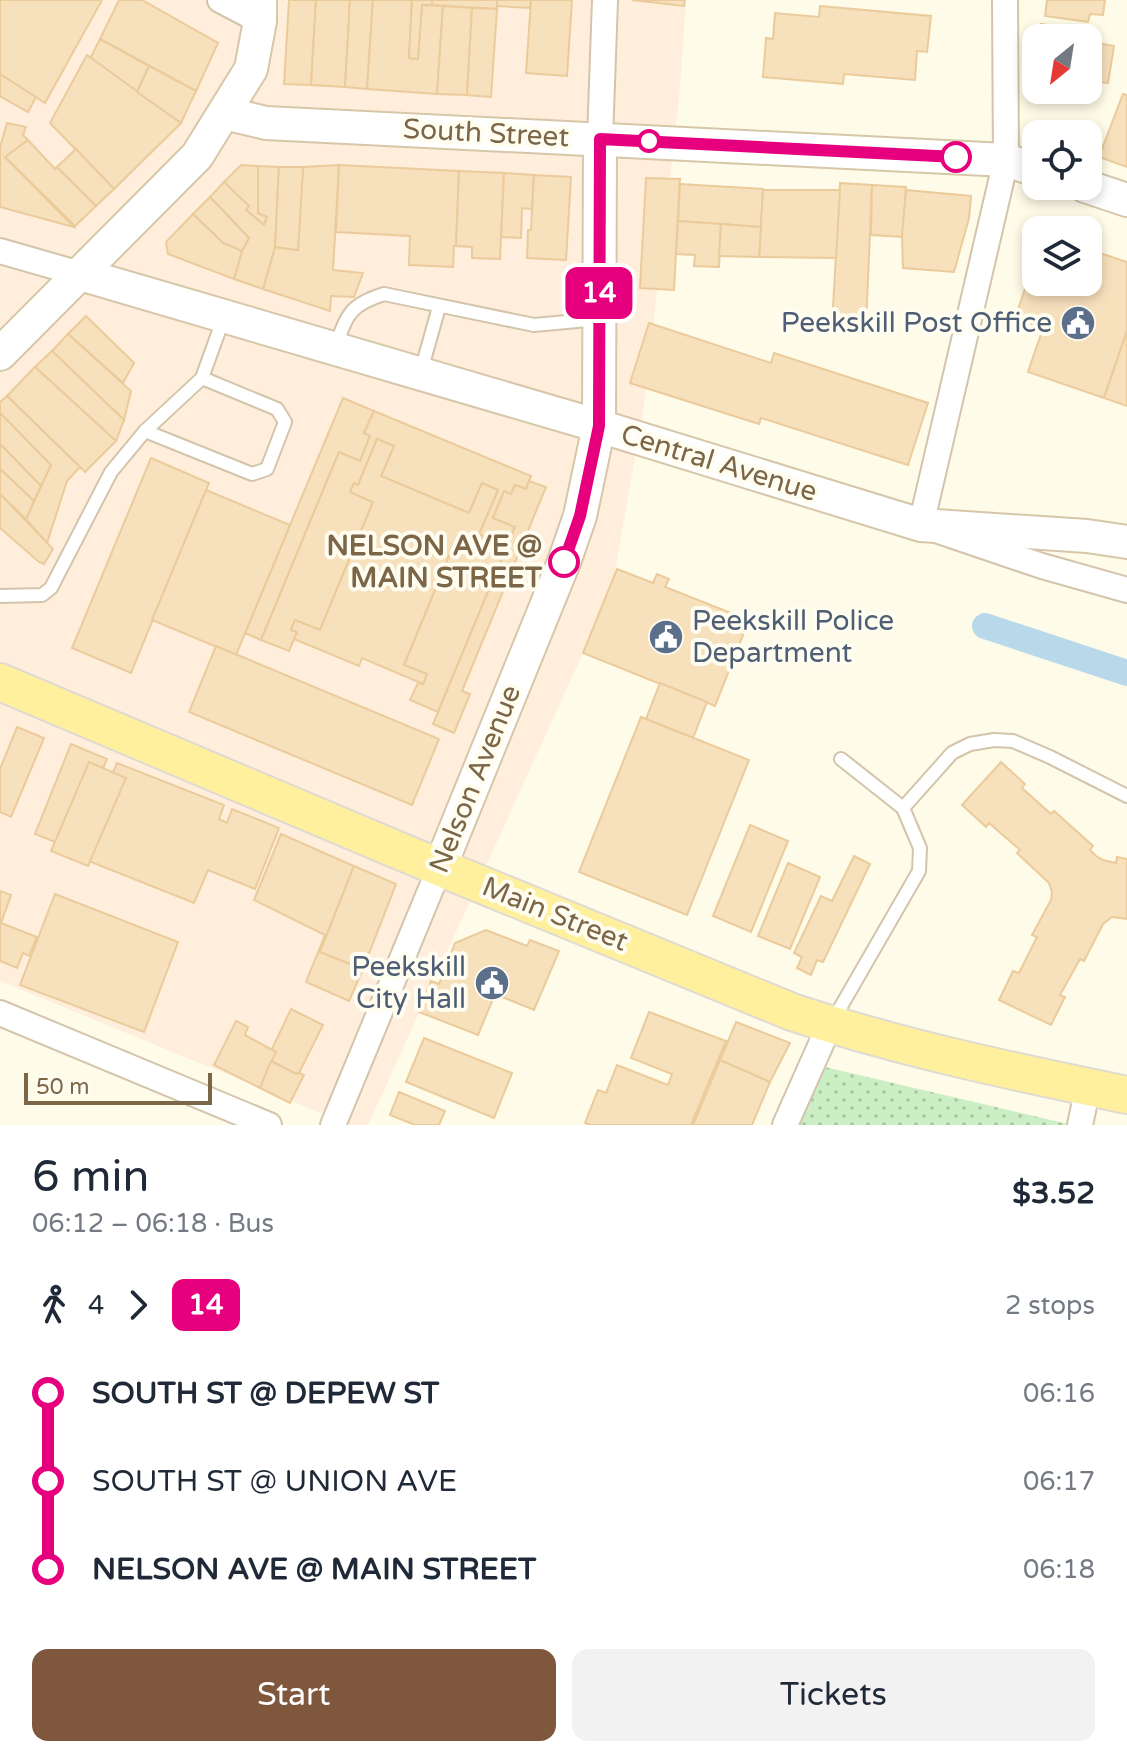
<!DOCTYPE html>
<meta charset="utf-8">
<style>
body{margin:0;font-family:"Varela Round",sans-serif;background:#f2f2f3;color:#1f2937;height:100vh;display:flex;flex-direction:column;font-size:30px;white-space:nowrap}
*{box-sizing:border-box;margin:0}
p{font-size:26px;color:#747a83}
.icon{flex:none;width:44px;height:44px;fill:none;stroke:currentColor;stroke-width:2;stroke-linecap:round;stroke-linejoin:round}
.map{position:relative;height:1125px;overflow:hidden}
.sheet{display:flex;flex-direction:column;background:#fff;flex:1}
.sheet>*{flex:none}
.badge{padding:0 16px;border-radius:12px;font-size:28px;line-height:52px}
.needle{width:52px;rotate:210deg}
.fabs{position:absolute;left:1022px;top:24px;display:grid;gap:16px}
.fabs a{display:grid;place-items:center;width:80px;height:80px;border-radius:16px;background:#fff;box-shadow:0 4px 12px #0003;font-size:40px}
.scale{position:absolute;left:24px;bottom:20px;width:188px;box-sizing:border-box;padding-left:8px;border:4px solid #7c6648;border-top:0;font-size:22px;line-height:28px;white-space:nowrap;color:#7c6648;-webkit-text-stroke:6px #fffcf0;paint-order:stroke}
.map>.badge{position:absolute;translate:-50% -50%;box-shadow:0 0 0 4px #fff}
.legs{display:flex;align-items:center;gap:12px;height:88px;padding:0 32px;font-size:26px}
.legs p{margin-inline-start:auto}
.overview{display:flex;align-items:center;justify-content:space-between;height:136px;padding:0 32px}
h1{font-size:44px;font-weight:600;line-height:60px}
.cta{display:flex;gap:16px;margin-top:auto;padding:16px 32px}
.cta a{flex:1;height:92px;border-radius:16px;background:#7e573c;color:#fff;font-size:32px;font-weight:600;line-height:92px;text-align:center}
.cta a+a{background:#f2f2f3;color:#1f2937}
ul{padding:0 32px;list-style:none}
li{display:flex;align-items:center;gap:28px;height:88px;font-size:30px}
li i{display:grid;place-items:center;width:12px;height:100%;margin:0 10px;background:currentColor}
li i::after{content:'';width:20px;height:20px;margin:-10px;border:6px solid;border-radius:50%;background:#fff}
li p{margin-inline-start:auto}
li:first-child i{background:linear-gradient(#0000 50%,currentColor 0)}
li:last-child i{background:linear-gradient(currentColor 50%,#0000 0)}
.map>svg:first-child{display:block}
.commercial{fill:#ffeedb}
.park{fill:url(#park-dots)}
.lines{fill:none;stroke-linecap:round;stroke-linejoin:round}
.canal{stroke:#b9d9eb;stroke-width:26}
.building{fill:#f7e0bc;stroke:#ebcb9b;stroke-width:2}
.lane-casing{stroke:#d3c5ab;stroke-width:16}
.street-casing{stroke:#d3c5ab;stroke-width:28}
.secondary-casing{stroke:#d6c7a9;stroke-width:36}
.primary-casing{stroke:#e0dad3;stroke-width:40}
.lane{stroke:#fff;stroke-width:12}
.street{stroke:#fff;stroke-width:24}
.secondary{stroke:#fff;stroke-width:32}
.primary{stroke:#fff09e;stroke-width:36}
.line-1-casing{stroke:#fff;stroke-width:18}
.line-1{stroke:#e6007e;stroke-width:12}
.stop-1-dot{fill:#fff;stroke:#e6007e;stroke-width:4}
.labels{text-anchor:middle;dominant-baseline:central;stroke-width:8;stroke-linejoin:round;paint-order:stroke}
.street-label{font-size:28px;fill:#7c6648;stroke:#fffcf0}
.service-label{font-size:28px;fill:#4e5e75;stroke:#fffcf0;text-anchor:end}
.stop-label{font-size:28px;font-weight:bold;fill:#7c6648;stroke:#fffcf0;text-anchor:end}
</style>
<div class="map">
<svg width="1127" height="1125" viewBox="0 0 1127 1125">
<defs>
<pattern id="park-dots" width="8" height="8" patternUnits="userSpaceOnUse" patternTransform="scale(2)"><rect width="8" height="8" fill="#cceec4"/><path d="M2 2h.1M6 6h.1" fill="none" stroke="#abc5a1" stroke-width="1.8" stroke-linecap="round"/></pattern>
</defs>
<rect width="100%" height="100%" fill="#fefbe8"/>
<!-- commercial -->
<path class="commercial" d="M0,0H686L679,99L644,405L612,589L368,1125H350L0,981Z"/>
<!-- park -->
<path class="park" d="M812,1064L1072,1125H785Z"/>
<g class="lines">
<!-- canal -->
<path class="canal" d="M985,626L1127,673"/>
</g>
<!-- building -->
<g class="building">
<path d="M0,0H102L45,103L0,74Z"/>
<path d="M119,0H142L218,43L196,91L100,39Z"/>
<path d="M289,0H316L311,85L284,84Z"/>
<path d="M316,0H350L345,87L311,85Z"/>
<path d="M350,0H373L367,89L345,87Z"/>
<path d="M373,0H412L409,58L418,59L422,5L443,6L437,94L367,89Z"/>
<path d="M412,0H432V5H422L418,59L409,58Z"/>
<path d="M432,0H497V9L432,5Z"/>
<path d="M497,0H531L530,8L497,6Z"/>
<path d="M531,0H572L567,76L526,73Z"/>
<path d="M632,0H685L684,6Z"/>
<path d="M1047,0H1105L1103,15L1090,14L1088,22L1045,16Z"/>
<path d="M443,6L472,8L467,95L437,94Z"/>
<path d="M820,6L931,16L927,52L917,51L915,80L844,74L843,84L763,77L766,38L773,39L775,13L819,17Z"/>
<path d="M472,8L497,9L491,97L467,95Z"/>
<path d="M1041,24L1093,32L1091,42L1114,46L1108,83L1088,80V38H1039Z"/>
<path d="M100,39L149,66L137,92L90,59Z"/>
<path d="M87,55L181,123L114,189L50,123Z"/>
<path d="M149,66L196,91L181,123L137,92Z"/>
<path d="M0,74L36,97L28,112L0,96Z"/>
<path d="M1123,94L1127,95V167L1099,157Z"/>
<path d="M7,123L26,127L23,135L28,140L5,157L74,227L0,207V147Z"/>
<path d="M28,140L55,169L57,167L96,206L75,226L5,157Z"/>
<path d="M76,149L114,189L96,206L57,167Z"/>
<path d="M241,165L258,166V213L267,217L264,225L246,210L249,206L224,182Z"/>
<path d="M339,165L333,270L363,273L354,297L331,296L330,311L263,289L275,247L298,250L303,167Z"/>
<path d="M339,165L459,171L456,246H454L453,267L409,265L410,236L336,232Z"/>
<path d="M258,166L279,167L275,247L263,289L234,279L242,251L249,238L210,197L224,182L249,206L246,210L264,225L267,217L258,213Z"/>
<path d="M279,167H303L298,250L275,247Z"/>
<path d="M459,171L504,173L500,259L472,258V247L456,246Z"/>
<path d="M504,173L534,175L532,209L522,208L521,238L501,237V239Z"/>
<path d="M534,175L571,177L566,260L527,258L528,230H531Z"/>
<path d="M646,178L680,179L674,290L640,288Z"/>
<path d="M840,183L872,185L866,327L832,325Z"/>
<path d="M680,184L763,189L761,227L678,221Z"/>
<path d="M872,185L906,187L903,237L871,235Z"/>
<path d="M763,190H840L836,258L759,257Z"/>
<path d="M906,190L971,196L969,218L954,272L903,268L902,237Z"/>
<path d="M210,197L249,238L242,251L223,243L193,214Z"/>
<path d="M193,214L223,243L242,251L234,279L168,254L166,242Z"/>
<path d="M678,221L721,224L719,267L694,266L695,255L676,254Z"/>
<path d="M721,224L761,227L759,257L719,256Z"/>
<path d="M1088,249L1127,262V331L1104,398L1028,372L1043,328L1015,318L1036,257V282H1088Z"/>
<path d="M86,316L134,363L123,383L68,334Z"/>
<path d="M649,323L771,363L774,353L928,403L908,465L761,418L759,424L630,383Z"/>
<path d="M1127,331V406L1104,398Z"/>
<path d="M68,334L131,391L124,420L52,351Z"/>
<path d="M52,351L124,420L116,441L35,367Z"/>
<path d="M35,367L116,441L85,472L7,396Z"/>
<path d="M7,396L80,467L67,481L47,543L26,519L51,465L0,413V402Z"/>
<path d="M343,398L374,411L364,433L370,436L360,461L339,452L261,640L245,633Z"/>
<path d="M374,411L531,476L526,489L515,485L511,494L504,491L493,518L515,527L438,712L410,700L418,683L423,684L427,674L404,665L457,536L479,546L483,536L479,534L498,490L482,483L469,513L381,476L394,446L377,439L358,485L354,483L350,492L373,502L320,630L295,620L291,630L297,632L289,651L261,640L339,452L360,461L370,436L364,433Z"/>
<path d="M0,413L51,465L41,486L0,444Z"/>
<path d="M377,439L394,446L381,476L469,513L482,483L498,490L479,534L483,536L479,546L457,536L404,665L427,674L423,684L362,658L359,666L294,639L297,632L291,630L295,620L320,630L373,502L350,492L354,483L358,485Z"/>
<path d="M0,444L41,486L34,501L0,469Z"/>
<path d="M151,458L209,483L131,673L72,648Z"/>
<path d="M0,469L34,501L26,519L0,494Z"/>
<path d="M529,481L546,487L462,691L470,694L454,733L433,724L515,527L493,518L504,491L511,494L515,485L526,489Z"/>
<path d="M206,490L290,525L236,655L152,620Z"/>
<path d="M0,494L53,549L44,564L39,562L0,528Z"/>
<path d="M617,569L653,583L657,574L669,579L665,587L749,620L715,706L583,653Z"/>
<path d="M216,646L439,739L412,805L189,712Z"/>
<path d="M660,683L707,702L693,738L646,719Z"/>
<path d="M641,717L749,760L687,915L579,872Z"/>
<path d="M17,727L44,738L11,817L0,812V769Z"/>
<path d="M71,744L107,759L101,773L111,777L117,763L224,805L219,819L227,823L232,809L279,828L255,889L208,870L194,903L71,854L73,849L35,834Z"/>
<path d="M89,762L126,778L88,866L51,851Z"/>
<path d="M1001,762L1025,784L1022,788L1051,814L1054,811L1093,846L1090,850L1096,856L1103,860L1116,863L1117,857L1127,859V919L1112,917L1103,924L1084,961L1080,959L1060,995L1065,997L1051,1025L999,1000L1013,971L1019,973L1037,937L1032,935L1051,900L1052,892L1049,883L1017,853L1020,850L989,823L986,827L962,805Z"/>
<path d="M750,825L788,841L751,932L713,916Z"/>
<path d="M281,834L354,866L320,952L363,969L349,1001L306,982L325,935L254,900Z"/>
<path d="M854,856L870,864L823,962L817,960L811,975L797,968L802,957L794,953L821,896L832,901Z"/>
<path d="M788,863L820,877L790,949L758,936Z"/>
<path d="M354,866L396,884L363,969L320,952Z"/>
<path d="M0,891L11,895L1,923L37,937L29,956L23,953L17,968L0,961Z"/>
<path d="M55,894L178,942L144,1032L20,985Z"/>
<path d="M486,930L527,946L530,940L559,951L534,1010L495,994L478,1035L419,1012L431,981L439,984L455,943Z"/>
<path d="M291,1009L323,1025L299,1073L296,1074L271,1061L276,1052L272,1049Z"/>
<path d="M649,1012L726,1041L691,1125H591L585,1123L598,1090L606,1093L617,1065L668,1085L672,1074L631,1058Z"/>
<path d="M236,1021L248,1027L245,1035L276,1052L260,1088L214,1065Z"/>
<path d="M736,1022L790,1043L770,1082L720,1060Z"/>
<path d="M424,1038L512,1073L494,1118L406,1082Z"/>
<path d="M720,1060L770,1082L752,1125H693Z"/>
<path d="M271,1061L296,1074L299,1073L304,1075L290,1103L260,1088Z"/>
<path d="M399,1092L445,1111L439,1125H415L390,1115Z"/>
</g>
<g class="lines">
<!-- lane casing -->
<g class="lane-casing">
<g id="lane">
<path d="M335,348C347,315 349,305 384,294L534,325L599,319"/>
<path d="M421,371L439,307"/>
<path d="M145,431L252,474L267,469L285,422L277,409L202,378"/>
<path d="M0,596L42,595L51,588L111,472L145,431L202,378L224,317"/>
<path d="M841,759L903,808L952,753L970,744L994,740L1013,741L1050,757L1127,796"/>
<path d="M832,1022L919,871L920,848L903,808"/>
</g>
</g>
<!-- street casing -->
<g class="street-casing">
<g id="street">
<path d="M220,0L260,21"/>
<path d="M1005,0L1006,160L921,525L1042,566L1127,590"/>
<path d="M600,139L605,0"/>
<path d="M0,251L80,274"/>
<path d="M0,1013L269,1125"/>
<path d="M333,1125L440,867"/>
<path d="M785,1125L830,1024"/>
<path d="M1080,1125L1088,1087"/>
</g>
</g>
<!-- secondary casing -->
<g class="secondary-casing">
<g id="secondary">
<path d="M224,113L266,123L1006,160L1036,170"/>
<path d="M1085,186L1127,200"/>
<path d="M80,274L599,426L921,525L1087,536L1127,542"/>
<path d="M0,354L197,156L251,69L260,21V0"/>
<path d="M440,867L564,562L580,516L599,426L600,139"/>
</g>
</g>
<!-- primary casing -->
<g class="primary-casing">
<path id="primary" d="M0,682L402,852L792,1012C901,1048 1015,1072 1127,1095"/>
</g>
<!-- lane -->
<use href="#lane" class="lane"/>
<!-- street -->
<use href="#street" class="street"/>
<!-- secondary -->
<use href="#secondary" class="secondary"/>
<!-- primary -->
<use href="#primary" class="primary"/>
</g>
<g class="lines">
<!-- line-1 casing -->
<g class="line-1-casing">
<path id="line-1" d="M564,562L580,516L599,426L600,139L956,157"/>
</g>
<!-- line-1 -->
<use href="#line-1" class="line-1"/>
</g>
<!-- icons -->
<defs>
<g id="civic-disc" transform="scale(1.8)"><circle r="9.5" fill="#5c6f8a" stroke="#fffcf0"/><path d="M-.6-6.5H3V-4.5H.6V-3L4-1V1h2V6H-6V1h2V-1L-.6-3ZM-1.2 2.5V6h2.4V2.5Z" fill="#fff"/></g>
</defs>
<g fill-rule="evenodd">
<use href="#civic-disc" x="1078" y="323"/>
<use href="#civic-disc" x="666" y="637"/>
<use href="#civic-disc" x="492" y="983"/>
</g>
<!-- markers -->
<g class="stop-1-dot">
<circle cx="649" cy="141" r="10"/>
<circle cx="956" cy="157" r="14"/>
<circle cx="564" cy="562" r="14"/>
</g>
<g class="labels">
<!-- street labels -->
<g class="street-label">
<text transform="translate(486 133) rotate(3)">South Street</text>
<text transform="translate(719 463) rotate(17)">Central Avenue</text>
<text transform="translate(475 779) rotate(-68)">Nelson Avenue</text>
<text transform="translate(555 914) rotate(22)">Main Street</text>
</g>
<!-- service labels -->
<g class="service-label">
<text x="1052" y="323">Peekskill Post Office</text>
<text x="692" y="621" text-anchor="start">Peekskill Police<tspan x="692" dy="32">Department</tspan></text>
<text x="466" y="967">Peekskill<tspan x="466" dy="32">City Hall</tspan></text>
</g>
<!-- stop labels -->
<g class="stop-label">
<text x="542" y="546">NELSON AVE @<tspan x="542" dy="32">MAIN STREET</tspan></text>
</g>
</g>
</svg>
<div class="fabs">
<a><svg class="needle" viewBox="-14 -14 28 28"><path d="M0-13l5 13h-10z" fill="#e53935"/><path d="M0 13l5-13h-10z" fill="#747a83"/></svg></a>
<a><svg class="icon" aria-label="locate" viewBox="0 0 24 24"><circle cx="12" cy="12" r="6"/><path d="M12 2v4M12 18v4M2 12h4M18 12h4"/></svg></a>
<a><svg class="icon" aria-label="layers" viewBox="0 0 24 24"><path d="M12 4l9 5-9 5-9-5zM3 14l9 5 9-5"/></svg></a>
</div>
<div class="scale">50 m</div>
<b class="badge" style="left:599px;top:293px;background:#e6007e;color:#fff">14</b>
</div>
<section class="sheet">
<div class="overview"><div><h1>6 min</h1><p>06:12 – 06:18 · Bus</p></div><b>$3.52</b></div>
<div class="legs"><svg class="icon" aria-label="walk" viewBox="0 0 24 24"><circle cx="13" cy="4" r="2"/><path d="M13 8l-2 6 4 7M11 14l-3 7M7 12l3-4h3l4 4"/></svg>4<svg class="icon" aria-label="forward" viewBox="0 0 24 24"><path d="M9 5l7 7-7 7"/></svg><b class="badge" style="background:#e6007e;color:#fff">14</b><p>2 stops</p></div>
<ul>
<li><i style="color:#e6007e"></i><b>SOUTH ST @ DEPEW ST</b><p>06:16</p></li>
<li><i style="color:#e6007e"></i><span>SOUTH ST @ UNION AVE</span><p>06:17</p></li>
<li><i style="color:#e6007e"></i><b>NELSON AVE @ MAIN STREET</b><p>06:18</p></li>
</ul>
<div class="cta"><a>Start</a><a>Tickets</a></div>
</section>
